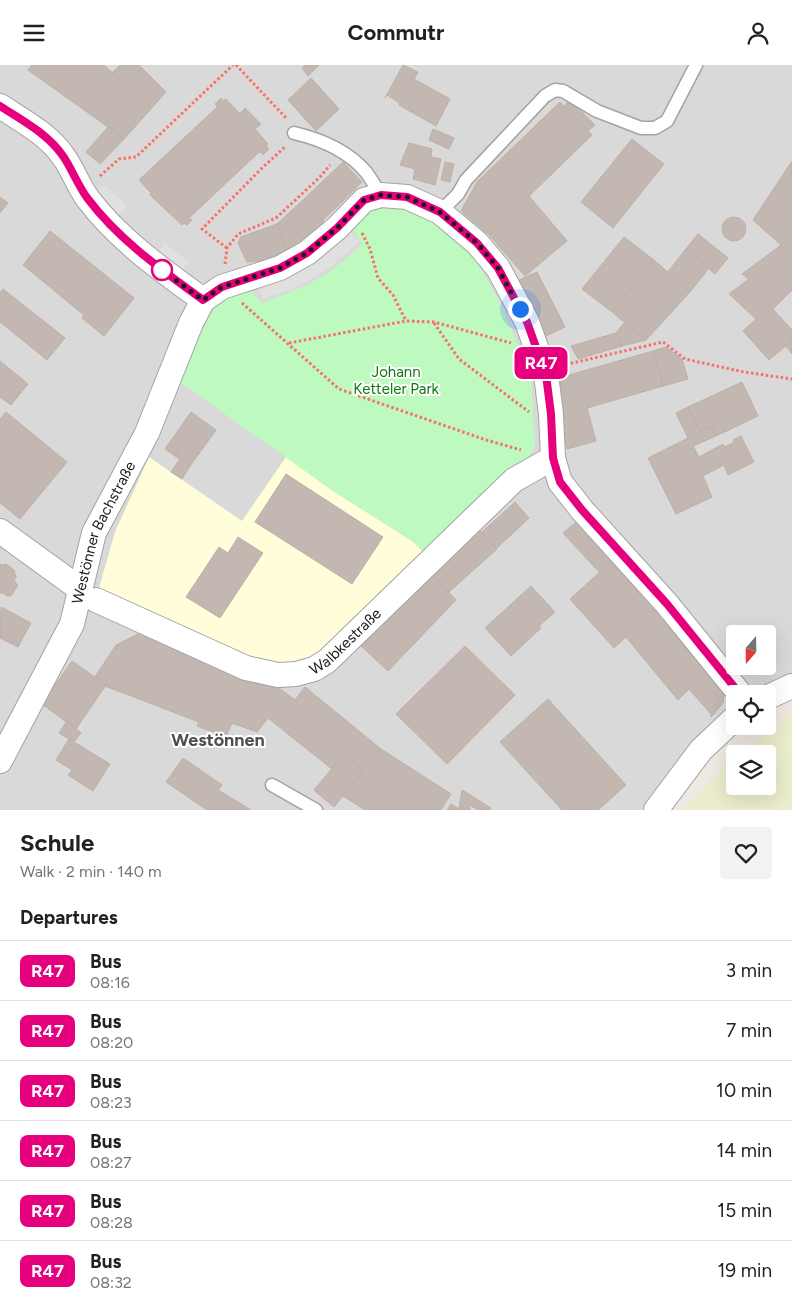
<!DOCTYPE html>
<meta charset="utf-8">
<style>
body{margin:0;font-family:Figtree,sans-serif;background:#f2f2f2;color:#202124;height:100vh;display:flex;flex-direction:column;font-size:19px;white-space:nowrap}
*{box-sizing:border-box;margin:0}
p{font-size:16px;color:#757577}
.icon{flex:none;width:28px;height:28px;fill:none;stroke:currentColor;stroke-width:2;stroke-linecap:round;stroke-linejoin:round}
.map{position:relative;height:745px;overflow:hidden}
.sheet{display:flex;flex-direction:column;background:#fff;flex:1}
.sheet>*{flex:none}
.badge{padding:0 10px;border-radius:8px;font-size:18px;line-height:32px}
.needle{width:32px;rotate:200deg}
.buttons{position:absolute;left:726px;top:560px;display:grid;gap:10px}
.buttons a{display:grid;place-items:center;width:50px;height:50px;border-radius:5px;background:#fff;box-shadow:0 5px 20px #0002;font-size:25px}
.you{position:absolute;width:25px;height:25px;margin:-12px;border:4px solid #fff;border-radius:50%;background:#1a73e8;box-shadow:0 0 0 8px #1a73e833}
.map>.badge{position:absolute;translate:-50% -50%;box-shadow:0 0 0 2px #fff}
h2{padding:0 20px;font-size:19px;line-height:45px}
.round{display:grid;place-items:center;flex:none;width:52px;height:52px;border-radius:5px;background:#f2f2f2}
.headline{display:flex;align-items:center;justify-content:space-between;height:85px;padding:0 20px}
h1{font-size:24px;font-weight:700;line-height:38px}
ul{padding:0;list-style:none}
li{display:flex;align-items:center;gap:15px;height:60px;padding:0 20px;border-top:1px solid #e0e0e0}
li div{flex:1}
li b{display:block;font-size:19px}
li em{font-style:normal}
li .badge{min-width:55px;font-weight:700;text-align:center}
header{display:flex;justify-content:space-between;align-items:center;height:65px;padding:0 20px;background:#fff;font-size:22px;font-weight:700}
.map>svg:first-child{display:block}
.residential{fill:#dad9d9;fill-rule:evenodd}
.education{fill:#fffdda}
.farmland{fill:#ecedcd}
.park{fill:#bef9c0}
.parking{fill:#e0e0e0}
.building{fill:#c2b8b1;stroke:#bfafa4}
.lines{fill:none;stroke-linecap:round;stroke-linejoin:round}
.service-casing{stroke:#a3a3a3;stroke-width:15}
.minor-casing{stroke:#a3a3a3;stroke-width:26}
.path{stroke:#f97067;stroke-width:3;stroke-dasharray:2.5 2.5;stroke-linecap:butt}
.service{stroke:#fff;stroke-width:12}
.minor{stroke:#fff;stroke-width:24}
.line-casing{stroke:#fff;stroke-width:11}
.line{stroke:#e6007e;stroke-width:8}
.walk{stroke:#1c1c1c;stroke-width:5;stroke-dasharray:0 9}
.stop-dot{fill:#fff;stroke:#e6007e;stroke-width:2.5}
.labels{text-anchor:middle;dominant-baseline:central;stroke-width:4;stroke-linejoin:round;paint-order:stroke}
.park-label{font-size:15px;fill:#0b7910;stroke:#fff}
.street-label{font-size:15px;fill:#1c1c1c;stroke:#fff}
.quarter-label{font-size:18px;font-weight:bold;fill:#4f4f4f;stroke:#fff}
</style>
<header><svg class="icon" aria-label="menu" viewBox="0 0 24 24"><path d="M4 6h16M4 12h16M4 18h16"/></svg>Commutr<svg class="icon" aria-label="person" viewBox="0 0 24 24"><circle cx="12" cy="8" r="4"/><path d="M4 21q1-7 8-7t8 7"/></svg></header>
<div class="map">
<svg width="792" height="745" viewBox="0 0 792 745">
<rect width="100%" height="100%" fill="#eee9e2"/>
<!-- residential -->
<path class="residential" d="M0,0H792V617L768,629H735V650L649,745H0ZM735,569H768V601H735Z"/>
<!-- education -->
<path class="education" d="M149,392L242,456L286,392L333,426L412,476L428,491L309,598L256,599L97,530L115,467Z"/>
<!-- farmland -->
<path class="farmland" d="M792,648V745H681L735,691V721H768V689H738Z"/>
<!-- park -->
<path class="park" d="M388,138L412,149L441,159L471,187L497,232L531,310L535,383L528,392L428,491L412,476L333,426L180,317L209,239L249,222L257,234L263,238L307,220L331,206L362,180L349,158L360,148Z"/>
<!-- parking -->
<g class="parking">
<path d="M104,120L127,140L118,151L94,130Z"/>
<path d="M351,166L359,177L328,204L293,224L263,234L256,220Z"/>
<path d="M165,178L189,197L181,208L157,188Z"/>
</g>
<!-- building -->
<g class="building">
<path d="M32,0H104L125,19L94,52L28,5Z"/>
<path d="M120,0H139L142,3L125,19L113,7Z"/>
<path d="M305,0H319L308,11L302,3Z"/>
<path d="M403,0L418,7L414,14L450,34L436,61L399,40L400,38L387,30L385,33Z"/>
<path d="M142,3L166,27L124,74L94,52L125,19Z"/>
<path d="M311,13L339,44L316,66L288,35Z"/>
<path d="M221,33L223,36L226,34L240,49L245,43L261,59L255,64L268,79L266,81L269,84L263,90L260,87L258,88L189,153L192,155L187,160L184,158L182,160L150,130L151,128L139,115L215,44L218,41L215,39Z"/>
<path d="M570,35L595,60L588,66L564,41Z"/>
<path d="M560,37L592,70L489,170L461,146L477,117Z"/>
<path d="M108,62L124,74L100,99L86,87Z"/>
<path d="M433,64L454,73L449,84L429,75Z"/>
<path d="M632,74L664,99L613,163L581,137Z"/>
<path d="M409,78L432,84L431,92L441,94L435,120L413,114L415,104L400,100Z"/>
<path d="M792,96V225L773,244L770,241L756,254L729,229L749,214L742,209L781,180L753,155Z"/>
<path d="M343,97L362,117L343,136L323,116Z"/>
<path d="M445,97L454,99L450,117L441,115Z"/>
<path d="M323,116L343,136L323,155L303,135Z"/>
<path d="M529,131L567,176L525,211L489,170Z"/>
<path d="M0,132L8,138L0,148Z"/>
<path d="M303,135L326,159L288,187L277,159Z"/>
<circle cx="734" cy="164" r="12"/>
<path d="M277,159L288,187L267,195L247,197L238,178L241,172Z"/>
<path d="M50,166L134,233L104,271L82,253L84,250L23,200Z"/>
<path d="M698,169L728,193L715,209L686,184Z"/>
<path d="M624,172L654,195L612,247L582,224Z"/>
<path d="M686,184L709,203L690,227L667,208Z"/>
<path d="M654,195L690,227L646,275L612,247Z"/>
<path d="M537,207L565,262L544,272L517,216Z"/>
<path d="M3,224L65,273L47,295L0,257V228Z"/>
<path d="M770,241L792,265V276L769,295L743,266Z"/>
<path d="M624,258L646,275L622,281L616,268Z"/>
<path d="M616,268L622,281L578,294L571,281Z"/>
<path d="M792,276V289L786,281Z"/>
<path d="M666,282L682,294L688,314L663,321L653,286Z"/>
<path d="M653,286L663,321L587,343L596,376L567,384L558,350V325L562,324L559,313Z"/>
<path d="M0,296L28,319L11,340L0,332Z"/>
<path d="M742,317L758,351L716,371L712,362L700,367L688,342Z"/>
<path d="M688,342L700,367L712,362L716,371L693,381L699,392L723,379L725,382L734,377L733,375L741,371L754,397L728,410L724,400L703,411L712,432L676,449L648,393L688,373L676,348Z"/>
<path d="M6,347L67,397L20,454L0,438V354Z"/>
<path d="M191,347L216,365L198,390L183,379L175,391L165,384Z"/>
<path d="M183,379L198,390L190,401L175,391Z"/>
<path d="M180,394L190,401L182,414L171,407Z"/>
<path d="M286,409L383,472L352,519L255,457Z"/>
<path d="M515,437L529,453L497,483L482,467Z"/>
<path d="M575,458L611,497L599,507L563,468Z"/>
<path d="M477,462L497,484L449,527L430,507Z"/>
<path d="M238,472L263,488L220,553L186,532L219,482L228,488Z"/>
<path d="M611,497L654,545L724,628L723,638L711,652V649L689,624L678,635L626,572L614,583L570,534Z"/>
<path d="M0,499L2,500L6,499L14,505L16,513L14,516L18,520L11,531H8L1,527L0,529Z"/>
<path d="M430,507L456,535L388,606L360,580Z"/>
<path d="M531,521L555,547L539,561L541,563L511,591L485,563Z"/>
<path d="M1,542L31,558L18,582L0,573Z"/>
<path d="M140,568L275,620L295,635L305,622L381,684L363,706L344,689L332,704L268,653L257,667L232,658L226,672L197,661L199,657L105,621L95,612L116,580Z"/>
<path d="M465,581L515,630L447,699L396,649Z"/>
<path d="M72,596L106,620L76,664L42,639Z"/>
<path d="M548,634L626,720L598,745H562L500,677Z"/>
<path d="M67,656L81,668L74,677L59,668Z"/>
<path d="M69,674L110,699L93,726L68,710L72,705L56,695Z"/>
<path d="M381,684L451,729L441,745H365L343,731Z"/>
<path d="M344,689L363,706L334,742L314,725Z"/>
<path d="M183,693L222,720L218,725L251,745H207L166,717Z"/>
<path d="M462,725L491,743L490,745H478L470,740V745L459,744Z"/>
<path d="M451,739L459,744L461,745H447Z"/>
</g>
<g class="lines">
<!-- service casing -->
<g class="service-casing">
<g id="service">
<path d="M294,68C320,74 348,86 366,107C371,114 376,122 381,130"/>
<path d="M440,147L458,129L466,115L545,31L555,25L563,26L597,46L641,63H655L667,56L696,0"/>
<path d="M272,720L316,745"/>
</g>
</g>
<!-- minor casing -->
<g class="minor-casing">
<g id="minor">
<path d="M0,41C21,55 48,69 63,91C73,104 78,121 88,134C119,175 162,205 203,235"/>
<path d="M0,466L80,524"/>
<path id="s1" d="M96,535L246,603L278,610L296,609L314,604L327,596L514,415L553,393"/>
<path d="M768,632L792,621"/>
<path id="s2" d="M0,696L72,559L94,468L147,368L191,258L203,235L222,222L280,203L307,188L337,163L364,135L381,130L407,132L440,147L477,178L498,203L527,257L546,310L551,349L553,393L560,417L582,445L667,539L740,629"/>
<path d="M656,745L701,685L735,653"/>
</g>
</g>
<!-- path -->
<g class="path">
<path d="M236,0L287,54"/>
<path d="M100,111L119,94L136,92L233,0"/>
<path d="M362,168L370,184L378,213L393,230L406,256"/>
<path d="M227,183L202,164L262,103L286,81"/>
<path d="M225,199L227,183L238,169L276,153L320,112L330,100"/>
<path d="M242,238L339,324L486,375L521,385"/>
<path d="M434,258L459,294L529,347"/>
<path d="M289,278L406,256L434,257L511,278"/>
<path d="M566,298L568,299L663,277L685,294L744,307L792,314"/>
</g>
<!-- service -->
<use href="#service" class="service"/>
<!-- minor -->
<use href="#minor" class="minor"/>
</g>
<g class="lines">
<!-- line casing -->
<g class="line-casing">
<path id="line" d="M0,41C22,55 48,69 63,91C72,104 78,121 88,134C119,175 162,205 203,235L222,222L280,203L307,188L337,163L364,135L381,130L407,132L440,147L477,178L498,203L527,257L546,310L551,349L553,393L560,417L582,445L667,539L740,629"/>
</g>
<!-- line -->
<use href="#line" class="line"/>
<!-- walk -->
<path class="walk" d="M162,205L203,235L222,222L280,203L307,188L337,163L364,135L381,130L407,132L440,147L477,178L498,203L520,244"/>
</g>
<!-- markers -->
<circle class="stop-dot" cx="162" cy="205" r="10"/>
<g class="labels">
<!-- park labels -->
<g class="park-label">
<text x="396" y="307">Johann<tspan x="396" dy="17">Ketteler Park</tspan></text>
</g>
<!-- street labels -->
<g class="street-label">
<text stroke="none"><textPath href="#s2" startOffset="252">Westönner Bachstraße</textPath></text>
<text stroke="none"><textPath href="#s1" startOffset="276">Walbkestraße</textPath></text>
</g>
<!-- quarter labels -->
<g class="quarter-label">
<text x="218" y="675">Westönnen</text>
</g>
</g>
</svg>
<div class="buttons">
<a><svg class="needle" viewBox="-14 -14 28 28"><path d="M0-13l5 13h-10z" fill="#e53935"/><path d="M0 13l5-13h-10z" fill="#757577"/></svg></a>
<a><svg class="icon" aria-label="locate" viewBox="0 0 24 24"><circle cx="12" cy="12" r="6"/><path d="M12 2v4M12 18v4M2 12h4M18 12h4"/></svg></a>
<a><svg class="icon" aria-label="layers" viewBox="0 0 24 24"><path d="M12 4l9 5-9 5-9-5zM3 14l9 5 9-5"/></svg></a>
</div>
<div class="you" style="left:520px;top:244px"></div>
<b class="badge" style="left:541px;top:298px;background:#e6007e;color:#fff">R47</b>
</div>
<section class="sheet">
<div class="headline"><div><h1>Schule</h1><p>Walk · 2 min · 140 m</p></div><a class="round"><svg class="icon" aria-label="heart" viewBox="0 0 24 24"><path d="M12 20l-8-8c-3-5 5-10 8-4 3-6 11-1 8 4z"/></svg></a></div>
<h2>Departures</h2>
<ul>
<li><span class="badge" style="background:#e6007e;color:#fff">R47</span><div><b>Bus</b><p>08:16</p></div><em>3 min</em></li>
<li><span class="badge" style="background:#e6007e;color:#fff">R47</span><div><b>Bus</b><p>08:20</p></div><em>7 min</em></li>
<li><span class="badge" style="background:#e6007e;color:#fff">R47</span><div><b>Bus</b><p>08:23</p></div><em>10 min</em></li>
<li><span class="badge" style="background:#e6007e;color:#fff">R47</span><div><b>Bus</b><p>08:27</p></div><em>14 min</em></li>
<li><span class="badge" style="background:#e6007e;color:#fff">R47</span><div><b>Bus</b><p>08:28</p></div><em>15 min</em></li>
<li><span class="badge" style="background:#e6007e;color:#fff">R47</span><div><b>Bus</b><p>08:32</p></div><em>19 min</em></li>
</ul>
</section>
